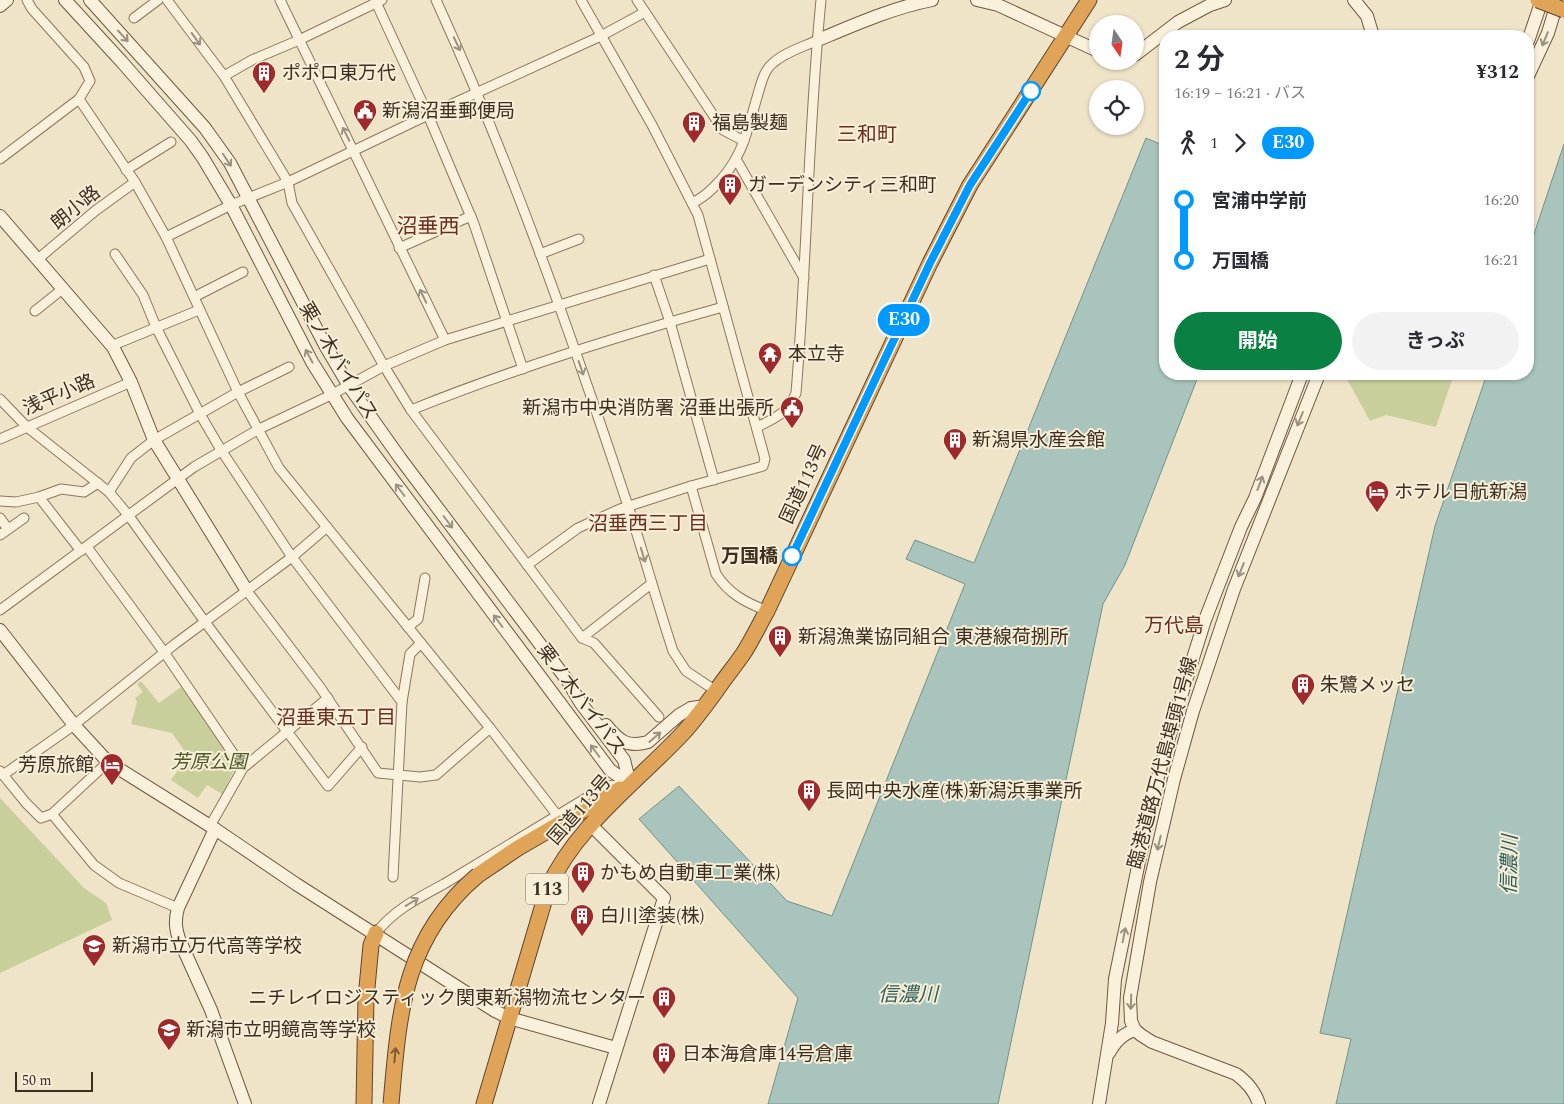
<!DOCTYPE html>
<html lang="ja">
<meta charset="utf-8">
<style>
body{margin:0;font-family:Spectral,"Noto Sans JP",serif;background:#f2f2f3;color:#2b2b33;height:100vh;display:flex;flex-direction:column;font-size:19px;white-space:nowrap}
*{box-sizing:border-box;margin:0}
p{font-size:16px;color:#7c7c81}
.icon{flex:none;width:28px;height:28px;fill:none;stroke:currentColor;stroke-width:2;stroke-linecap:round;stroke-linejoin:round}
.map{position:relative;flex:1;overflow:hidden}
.details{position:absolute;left:1159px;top:30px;width:375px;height:350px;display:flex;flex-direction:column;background:#fff;border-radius:20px;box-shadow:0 1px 4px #0004}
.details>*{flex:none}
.badge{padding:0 10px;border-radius:16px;font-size:18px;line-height:32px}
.needle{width:32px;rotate:167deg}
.controls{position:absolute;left:1089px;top:15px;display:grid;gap:10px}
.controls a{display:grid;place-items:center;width:55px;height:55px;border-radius:50%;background:#fff;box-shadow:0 1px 4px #0004;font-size:25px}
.scale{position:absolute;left:15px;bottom:12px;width:78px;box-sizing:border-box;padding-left:5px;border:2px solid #3d2e20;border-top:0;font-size:14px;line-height:18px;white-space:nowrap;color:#3d2e20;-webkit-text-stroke:4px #f7eed8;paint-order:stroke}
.map>.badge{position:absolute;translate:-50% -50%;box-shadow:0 0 0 2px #fff}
.legs{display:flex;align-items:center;gap:8px;height:55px;padding:0 15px;font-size:16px}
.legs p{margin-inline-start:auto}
.summary{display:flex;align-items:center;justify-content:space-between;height:85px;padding:0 15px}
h1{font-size:28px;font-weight:700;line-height:38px}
.cta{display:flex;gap:10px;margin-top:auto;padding:10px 15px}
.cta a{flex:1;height:58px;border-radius:30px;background:#0b8043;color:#fff;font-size:20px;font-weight:700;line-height:58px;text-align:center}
.cta a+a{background:#f2f2f3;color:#2b2b33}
ul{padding:0 15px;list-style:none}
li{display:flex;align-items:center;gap:18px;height:60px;font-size:19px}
li i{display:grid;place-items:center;width:8px;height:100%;margin:0 6px;background:currentColor}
li i::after{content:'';width:12px;height:12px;margin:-6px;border:4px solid;border-radius:50%;background:#fff}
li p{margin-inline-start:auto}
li:first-child i{background:linear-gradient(#0000 50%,currentColor 0)}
li:last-child i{background:linear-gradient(currentColor 50%,#0000 0)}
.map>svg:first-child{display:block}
.green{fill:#c9cf9b}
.water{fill:#a9c4bc;stroke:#6f938a}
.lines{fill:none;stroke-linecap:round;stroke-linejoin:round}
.street-casing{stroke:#8d765c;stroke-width:11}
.secondary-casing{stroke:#6f573f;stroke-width:14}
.highway-casing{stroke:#5b4430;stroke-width:17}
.street{stroke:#faf1dc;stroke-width:9}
.secondary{stroke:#faf1dc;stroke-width:12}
.highway{stroke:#e0a458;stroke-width:15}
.highway-bridge-casing{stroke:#5b4430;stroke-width:17;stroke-linecap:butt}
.highway-bridge{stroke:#e0a458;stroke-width:15}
.oneway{stroke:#9c907e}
.oneway2{stroke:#7e5d36}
.line-1-casing{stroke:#fff;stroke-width:11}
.line-1{stroke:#09f;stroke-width:8}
.stop-1-dot{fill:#fff;stroke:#09f;stroke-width:2.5}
.labels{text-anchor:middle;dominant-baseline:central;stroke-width:4;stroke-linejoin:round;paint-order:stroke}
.shield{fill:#f7eed8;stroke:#756857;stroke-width:1}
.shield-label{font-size:18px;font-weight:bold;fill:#3d2e20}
.poi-label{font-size:19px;fill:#3d2e20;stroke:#f7eed8;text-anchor:start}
.street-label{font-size:19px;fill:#3d2e20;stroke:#f7eed8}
.stop-label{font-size:19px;font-weight:bold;fill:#3d2e20;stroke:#f7eed8;text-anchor:end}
.park-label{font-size:19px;font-style:italic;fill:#4d5a26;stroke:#f7eed8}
.neighbourhood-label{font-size:20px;fill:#6b2e1e;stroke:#f7eed8}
.water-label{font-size:20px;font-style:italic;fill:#2f5d5a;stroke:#f7eed8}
.quarter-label{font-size:21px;fill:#6b2e1e;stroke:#f7eed8}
</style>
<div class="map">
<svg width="1564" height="1104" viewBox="0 0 1564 1104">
<rect width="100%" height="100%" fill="#f0e4c8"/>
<!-- green -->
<g class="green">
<path d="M1348,374H1454L1436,427L1386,415L1370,421L1348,381Z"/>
<path d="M141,681L159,703L181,687L236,762L235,768L222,794L207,785L198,798L171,780L188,756L172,733L131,724L137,702L135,698L143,692L137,684Z"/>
<path d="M0,798L84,888L106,903L112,920L0,973Z"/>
</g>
<!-- water -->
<g class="water">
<path d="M1146,138L1165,146V374H1199L1125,565L1103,604L998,1104H768L798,998L639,819L679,786L787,901L832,916L965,584L906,559L915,540L974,563Z"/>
<path d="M1564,144V1104H1336L1351,1039L1320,1033L1435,526L1487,374H1528V252Z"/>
</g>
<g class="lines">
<!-- street casing -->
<g class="street-casing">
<g id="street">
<path d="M167,0L224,76L288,182L292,203L384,366L411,410L582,638L594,643L659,717"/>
<path d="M280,0L445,340"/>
<path d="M375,0L428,115L474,224L523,369"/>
<path d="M436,0C511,164 571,334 628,506C644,554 657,603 673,651L686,671L716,691"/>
<path d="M645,12L723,130L744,141"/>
<path d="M134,18L158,0"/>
<path d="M224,76L252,60L299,40L382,0"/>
<path d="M79,99L135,182L166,237L238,392L279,468L490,728L557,815"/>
<path d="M0,159L79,99L90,81L84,67L32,9L27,0"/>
<path d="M736,159L804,278"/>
<path d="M126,170L171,142"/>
<path d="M692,203C701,199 707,194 714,187C743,159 747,131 758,94C761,84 764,70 773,63C785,52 803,47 818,40"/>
<path d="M166,237L231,205L288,182L428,115L601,36L645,12L637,0"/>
<path d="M399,248L471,216"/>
<path d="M115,254L143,295L156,327L200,414L221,450L292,557L402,702"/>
<path d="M540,254L579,239"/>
<path d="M38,259L95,211L135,182"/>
<path d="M654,275L670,322L714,480"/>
<path d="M194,297L243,272"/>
<path d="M35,311L60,291L62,288"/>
<path d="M113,347L116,344L199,310"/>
<path d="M0,399L27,427L109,492L129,516L205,622L328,786L362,747"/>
<path d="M411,410C513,369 618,336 723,307"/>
<path d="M757,427C775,418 788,413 796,393C807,262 808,131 821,0"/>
<path d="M0,439L131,382"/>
<path d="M691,486L716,574C729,594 745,602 767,611"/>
<path d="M109,492L131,458L154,440L238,392L289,367"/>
<path d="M39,497L81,551"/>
<path d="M0,501L16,502L39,497L61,489L84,492L98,483"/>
<path d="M0,518L8,529"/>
<path d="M0,535L24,518"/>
<path d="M87,547L164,652L243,768"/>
<path d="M527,565L578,528L620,509L691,486L763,466L765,459L698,215L652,125L581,0"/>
<path d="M247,591L320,687L378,773L420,777L436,775L490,728"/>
<path d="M0,610L194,467L259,429L331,395L384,366L445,340L710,259"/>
<path d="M408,627L418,619L425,578"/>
<path d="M582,638L651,584"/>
<path d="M0,771L26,803L41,818L52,814L108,762"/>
<path d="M3,775L74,725L175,644L292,557L327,527"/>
<path d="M52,814L94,865L119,883L178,908"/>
<path d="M210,826L243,768L328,698"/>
<path d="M393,877L402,702L410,654L421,643"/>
<path d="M376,933C394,910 418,898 444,884L606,786L621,785"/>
</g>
</g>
<!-- secondary casing -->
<g class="secondary-casing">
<g id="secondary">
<path d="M65,0L121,61L191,141L203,158L231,205L312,362L347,418L610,770L630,784"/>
<path d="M90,0L205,128L230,163L326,347L349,386L400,458L567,680L580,702L624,760L630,784"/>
<path d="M977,0L998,5L1098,51"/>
<path d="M1354,0L1367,16L1373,36"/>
<path d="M0,6L7,0"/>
<path d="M818,40C856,24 892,8 932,0"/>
<path d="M1528,41L1542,0"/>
<path d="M1135,55L1178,22L1210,5L1225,0"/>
<path d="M1528,76L1548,33L1558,0"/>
<path d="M0,216L113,347L131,382L154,440L247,591"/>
<path d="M0,630L74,725L108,762L215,829L296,884L495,1011L509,1018L616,1048"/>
<path d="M606,725C619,741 627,748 648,742L679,715L691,708L706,706"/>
<path d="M591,825L664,898L599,1104"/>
<path d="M215,829L178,908C175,919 175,927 179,939L211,1010L245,1104"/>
<path d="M1109,1053C1115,1042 1122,1034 1135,1030"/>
<path d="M1099,1104L1112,1023L1115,979L1152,798L1178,706L1205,620L1241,527L1255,498L1302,374"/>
<path d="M1259,1104C1255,1091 1247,1082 1236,1074L1152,1042L1141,1035L1135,1030L1131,1021L1130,998L1150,882L1174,779L1193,711L1234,589L1319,374"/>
</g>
</g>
<!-- highway casing -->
<g class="highway-casing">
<g id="highway">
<path d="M478,875L518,848L620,789"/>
<path d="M364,1104L366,998L371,945L376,933"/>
<path d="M484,1104L548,888C576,826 637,782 683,733C695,720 705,706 716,691C724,679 734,667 743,654C752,640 759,625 767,611L930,263L970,185L1089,0"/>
</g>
</g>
<!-- street -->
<use href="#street" class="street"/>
<!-- secondary -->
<use href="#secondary" class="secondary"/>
<!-- highway -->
<use href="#highway" class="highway"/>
<!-- highway-bridge casing -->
<g class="highway-bridge-casing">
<g id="highway-bridge">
<path d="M1538,0L1564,10"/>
<path d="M391,1104C399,1013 403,938 478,875"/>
</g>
</g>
<!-- highway-bridge -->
<use href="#highway-bridge" class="highway-bridge"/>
</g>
<!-- one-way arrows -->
<defs><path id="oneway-shaft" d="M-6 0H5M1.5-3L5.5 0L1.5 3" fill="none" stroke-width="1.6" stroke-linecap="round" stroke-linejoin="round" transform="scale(1.25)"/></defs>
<g class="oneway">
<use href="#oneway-shaft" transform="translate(123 36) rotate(47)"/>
<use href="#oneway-shaft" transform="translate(196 39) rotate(54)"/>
<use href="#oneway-shaft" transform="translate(1545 39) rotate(113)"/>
<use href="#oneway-shaft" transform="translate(457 44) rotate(65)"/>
<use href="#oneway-shaft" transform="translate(346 134) rotate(-116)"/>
<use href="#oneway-shaft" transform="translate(227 160) rotate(56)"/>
<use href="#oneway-shaft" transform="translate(423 296) rotate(-116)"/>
<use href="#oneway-shaft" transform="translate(309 356) rotate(-118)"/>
<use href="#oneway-shaft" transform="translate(581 368) rotate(71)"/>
<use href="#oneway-shaft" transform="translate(1300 419) rotate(112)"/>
<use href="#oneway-shaft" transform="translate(1260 483) rotate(-70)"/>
<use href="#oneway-shaft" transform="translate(400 490) rotate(-127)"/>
<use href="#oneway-shaft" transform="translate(448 522) rotate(53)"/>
<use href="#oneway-shaft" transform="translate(643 555) rotate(73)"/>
<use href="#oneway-shaft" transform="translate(1241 570) rotate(112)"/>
<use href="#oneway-shaft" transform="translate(498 621) rotate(-127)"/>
<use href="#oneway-shaft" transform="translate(655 737) rotate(-41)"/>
<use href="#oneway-shaft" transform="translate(595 751) rotate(-127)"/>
<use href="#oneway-shaft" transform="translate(1159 843) rotate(103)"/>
<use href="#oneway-shaft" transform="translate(412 902) rotate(-31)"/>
<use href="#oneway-shaft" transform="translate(1124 935) rotate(-79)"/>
<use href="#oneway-shaft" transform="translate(1131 1002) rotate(92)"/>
</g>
<use class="oneway2" href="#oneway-shaft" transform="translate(395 1055) rotate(-85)"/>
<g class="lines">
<!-- line-1 casing -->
<g class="line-1-casing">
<path id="line-1" d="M792,556L930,263L970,185L1031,91"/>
</g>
<!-- line-1 -->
<use href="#line-1" class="line-1"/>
</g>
<!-- icons -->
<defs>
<g id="building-pin" transform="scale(1.25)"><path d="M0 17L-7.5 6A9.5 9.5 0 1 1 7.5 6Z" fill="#9e2a2b" stroke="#f7eed8"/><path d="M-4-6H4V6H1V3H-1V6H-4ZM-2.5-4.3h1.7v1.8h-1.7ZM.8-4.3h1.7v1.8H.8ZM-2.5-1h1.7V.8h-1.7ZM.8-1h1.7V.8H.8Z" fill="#fff"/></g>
<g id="civic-pin" transform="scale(1.25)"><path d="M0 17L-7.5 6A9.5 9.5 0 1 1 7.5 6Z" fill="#9e2a2b" stroke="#f7eed8"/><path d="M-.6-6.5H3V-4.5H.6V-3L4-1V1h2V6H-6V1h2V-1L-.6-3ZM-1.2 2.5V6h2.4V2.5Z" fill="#fff"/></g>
<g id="temple-pin" transform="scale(1.25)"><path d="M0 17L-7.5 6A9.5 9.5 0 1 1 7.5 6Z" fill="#9e2a2b" stroke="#f7eed8"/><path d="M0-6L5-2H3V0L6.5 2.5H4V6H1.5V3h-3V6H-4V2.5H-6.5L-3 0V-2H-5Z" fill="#fff"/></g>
<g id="hotel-pin" transform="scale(1.25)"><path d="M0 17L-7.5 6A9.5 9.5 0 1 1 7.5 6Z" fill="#9e2a2b" stroke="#f7eed8"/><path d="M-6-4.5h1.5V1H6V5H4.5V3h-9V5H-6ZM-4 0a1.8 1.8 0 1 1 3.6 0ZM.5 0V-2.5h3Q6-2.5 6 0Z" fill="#fff"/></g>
<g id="school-pin" transform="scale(1.25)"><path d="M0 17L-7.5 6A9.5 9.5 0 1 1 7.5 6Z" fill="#9e2a2b" stroke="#f7eed8"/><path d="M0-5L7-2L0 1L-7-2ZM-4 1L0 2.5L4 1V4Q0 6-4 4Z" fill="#fff"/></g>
</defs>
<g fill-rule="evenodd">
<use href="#building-pin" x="264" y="73"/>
<use href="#civic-pin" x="365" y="111"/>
<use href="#building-pin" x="694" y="123"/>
<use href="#building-pin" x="730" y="185"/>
<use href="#temple-pin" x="770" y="354"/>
<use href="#civic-pin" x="792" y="408"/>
<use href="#building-pin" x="955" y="440"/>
<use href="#hotel-pin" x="1377" y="492"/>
<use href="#building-pin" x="780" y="637"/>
<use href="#building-pin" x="1303" y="685"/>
<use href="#hotel-pin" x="112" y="765"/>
<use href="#building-pin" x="809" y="791"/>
<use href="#building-pin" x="583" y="873"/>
<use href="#building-pin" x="582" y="916"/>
<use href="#school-pin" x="94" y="946"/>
<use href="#building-pin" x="664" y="998"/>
<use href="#school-pin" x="169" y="1030"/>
<use href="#building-pin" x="664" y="1054"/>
</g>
<!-- markers -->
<g class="stop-1-dot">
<circle cx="1031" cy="91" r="9"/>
<circle cx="792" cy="556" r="9"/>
</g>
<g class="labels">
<!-- shield labels -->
<rect class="shield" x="526" y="873.5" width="42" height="31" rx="4"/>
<g class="shield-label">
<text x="547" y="889">113</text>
</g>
<!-- poi labels -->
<g class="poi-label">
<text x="282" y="73">ポポロ東万代</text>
<text x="382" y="111">新潟沼垂郵便局</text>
<text x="712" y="123">福島製麺</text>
<text x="748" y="185">ガーデンシティ三和町</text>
<text x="788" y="354">本立寺</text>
<text x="774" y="408" text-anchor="end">新潟市中央消防署 沼垂出張所</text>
<text x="972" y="440">新潟県水産会館</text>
<text x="1394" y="492">ホテル日航新潟</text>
<text x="798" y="637">新潟漁業協同組合 東港線荷捌所</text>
<text x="1320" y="685">朱鷺メッセ</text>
<text x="94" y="765" text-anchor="end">芳原旅館</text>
<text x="826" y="791">長岡中央水産(株)新潟浜事業所</text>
<text x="600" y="873">かもめ自動車工業(株)</text>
<text x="600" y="916">白川塗装(株)</text>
<text x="112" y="946">新潟市立万代高等学校</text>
<text x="646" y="998" text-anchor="end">ニチレイロジスティック関東新潟物流センター</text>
<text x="186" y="1030">新潟市立明鏡高等学校</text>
<text x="682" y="1054">日本海倉庫14号倉庫</text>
</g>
<!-- street labels -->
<g class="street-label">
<text transform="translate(76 208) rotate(-39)">朗小路</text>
<text transform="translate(338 361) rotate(59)">栗ノ木バイパス</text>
<text transform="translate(59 395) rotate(-23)">浅平小路</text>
<text transform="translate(804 484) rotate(-65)">国道113号</text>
<text transform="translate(581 700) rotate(53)">栗ノ木バイパス</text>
<text transform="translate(1163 763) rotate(-75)">臨港道路万代島埠頭1号線</text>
<text transform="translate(580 810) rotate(-49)">国道113号</text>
</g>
<!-- stop labels -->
<g class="stop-label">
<text x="778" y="556">万国橋</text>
</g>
<!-- park labels -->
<g class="park-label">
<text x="209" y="762">芳原公園</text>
</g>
<!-- neighbourhood labels -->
<g class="neighbourhood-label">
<text x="867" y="135">三和町</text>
<text x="648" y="524">沼垂西三丁目</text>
<text x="1174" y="626">万代島</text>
<text x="336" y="718">沼垂東五丁目</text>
</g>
<!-- water labels -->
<g class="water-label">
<text transform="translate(1510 865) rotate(-89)">信濃川</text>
<text x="908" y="995">信濃川</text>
</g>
<!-- quarter labels -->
<g class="quarter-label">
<text x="428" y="227">沼垂西</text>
</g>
</g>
</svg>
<div class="controls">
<a><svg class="needle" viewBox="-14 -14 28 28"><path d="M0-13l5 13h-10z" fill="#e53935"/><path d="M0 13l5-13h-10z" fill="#7c7c81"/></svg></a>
<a><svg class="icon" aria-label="locate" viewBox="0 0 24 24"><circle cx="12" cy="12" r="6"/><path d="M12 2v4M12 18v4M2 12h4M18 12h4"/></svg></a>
</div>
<div class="scale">50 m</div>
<b class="badge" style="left:904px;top:320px;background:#09f;color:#fff">E30</b>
<section class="details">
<div class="summary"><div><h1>2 分</h1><p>16:19 – 16:21 · バス</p></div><b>¥312</b></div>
<div class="legs"><svg class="icon" aria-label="walk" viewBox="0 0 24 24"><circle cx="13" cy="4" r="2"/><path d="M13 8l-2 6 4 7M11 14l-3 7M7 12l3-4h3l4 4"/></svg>1<svg class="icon" aria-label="forward" viewBox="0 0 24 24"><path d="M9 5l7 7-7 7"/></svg><b class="badge" style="background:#09f;color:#fff">E30</b></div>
<ul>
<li><i style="color:#09f"></i><b>宮浦中学前</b><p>16:20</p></li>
<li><i style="color:#09f"></i><b>万国橋</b><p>16:21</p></li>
</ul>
<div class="cta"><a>開始</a><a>きっぷ</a></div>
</section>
</div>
